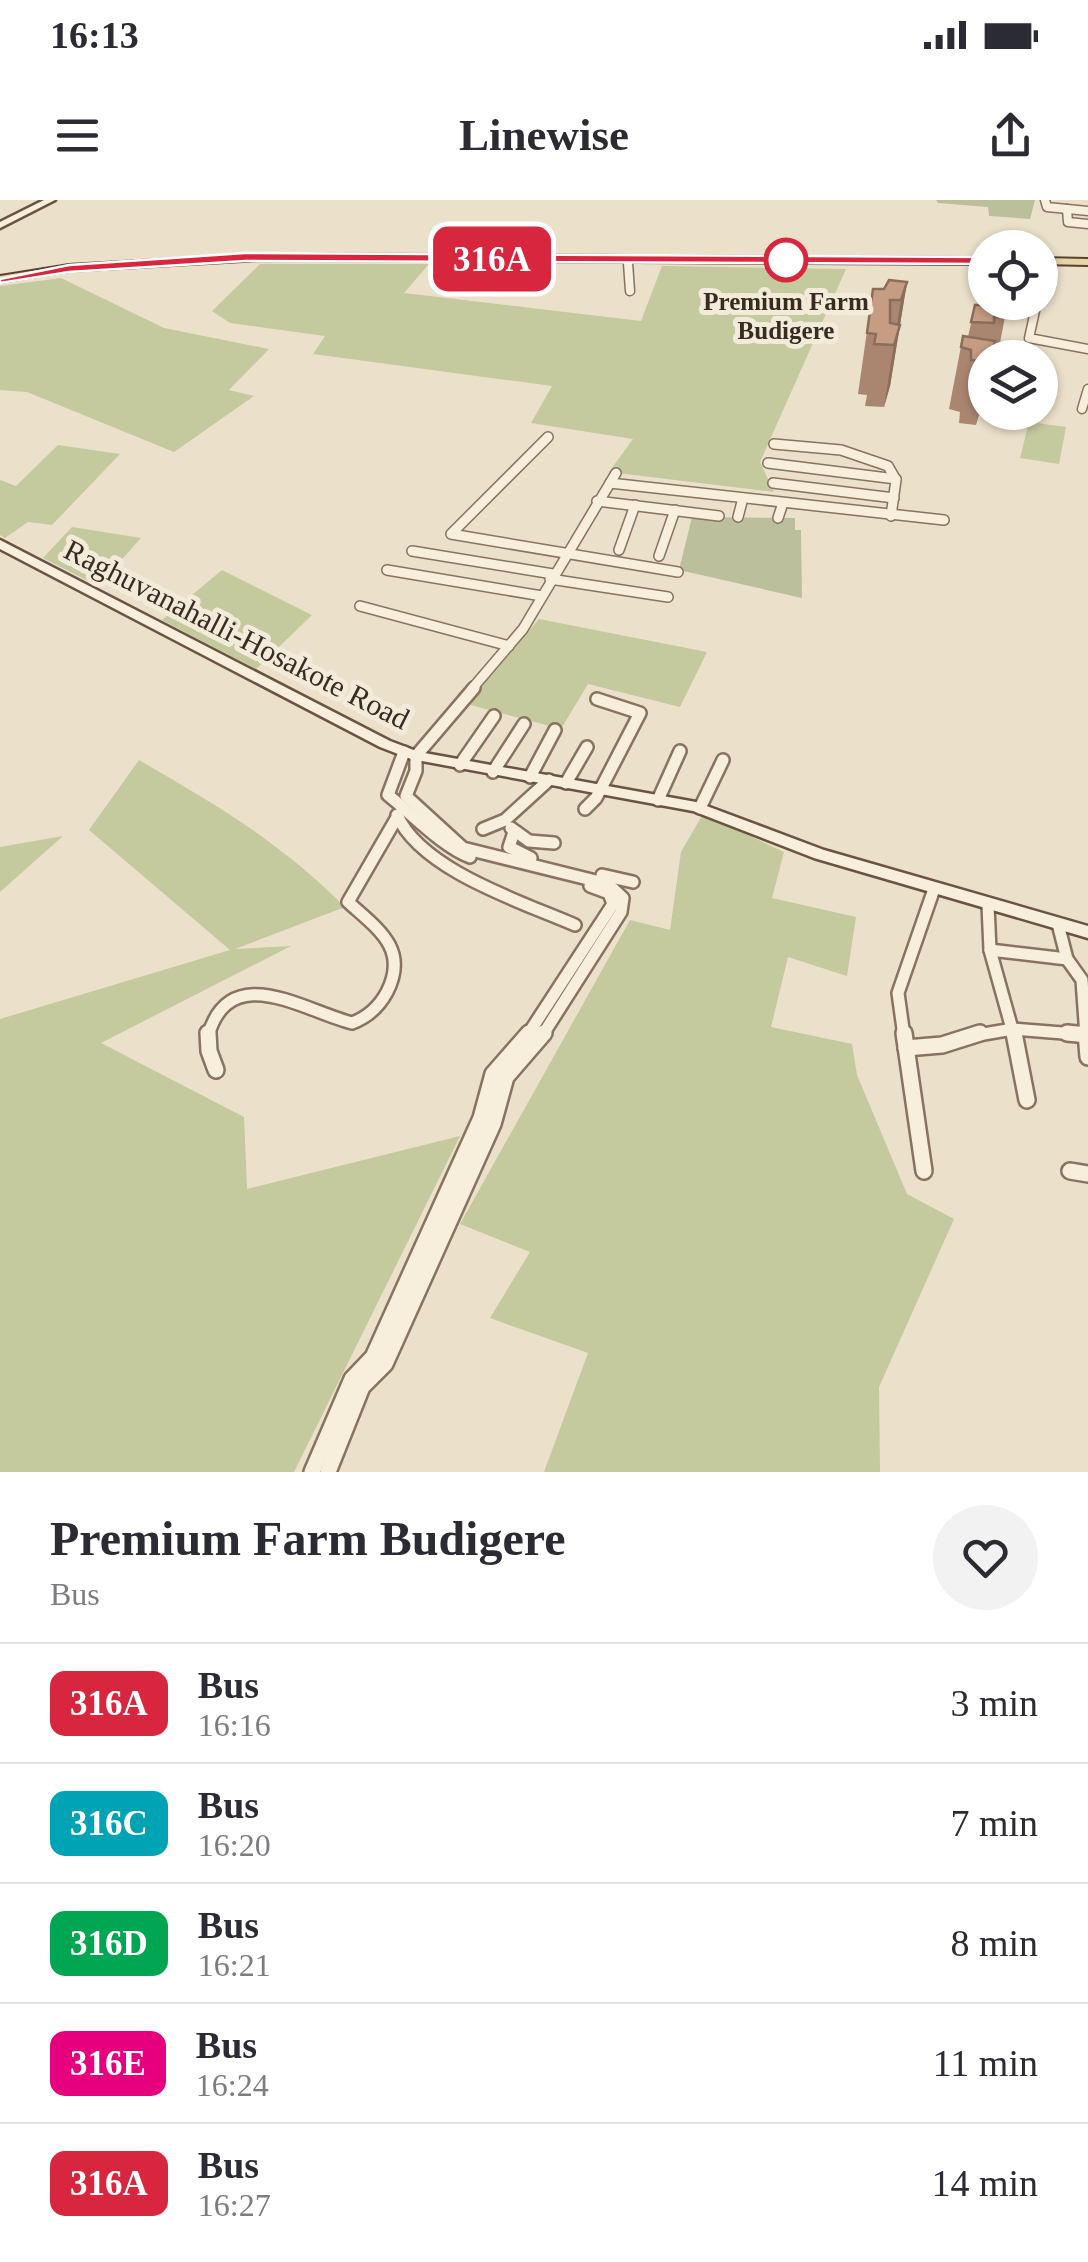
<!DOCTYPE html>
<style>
body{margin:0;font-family:Georgia,serif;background:#f2f2f3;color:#2b2b33;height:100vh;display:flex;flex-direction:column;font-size:38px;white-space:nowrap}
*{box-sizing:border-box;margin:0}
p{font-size:32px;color:#7c7c81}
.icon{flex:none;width:55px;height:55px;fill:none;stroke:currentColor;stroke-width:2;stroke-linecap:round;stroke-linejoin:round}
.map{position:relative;height:1272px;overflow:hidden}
.drawer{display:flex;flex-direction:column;background:#fff;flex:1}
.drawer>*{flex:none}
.badge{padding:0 20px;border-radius:15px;font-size:35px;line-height:65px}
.fabs{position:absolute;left:968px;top:30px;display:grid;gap:20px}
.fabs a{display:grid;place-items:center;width:90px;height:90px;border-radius:50%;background:#fff;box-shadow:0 2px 8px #0004;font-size:50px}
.map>.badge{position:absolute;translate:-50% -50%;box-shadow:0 0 0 5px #fff}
.round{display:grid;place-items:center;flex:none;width:105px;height:105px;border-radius:52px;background:#f2f2f3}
.overview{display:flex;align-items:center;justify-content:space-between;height:170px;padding:0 50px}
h1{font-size:48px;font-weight:700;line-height:75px}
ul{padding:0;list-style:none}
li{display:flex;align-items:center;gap:30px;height:120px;padding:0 50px;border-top:2px solid #e1e1e2}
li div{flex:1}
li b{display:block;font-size:38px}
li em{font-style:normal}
li .badge{min-width:110px;font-weight:700;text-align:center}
.status{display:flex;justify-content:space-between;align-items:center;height:70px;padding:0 50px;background:#fff;direction:ltr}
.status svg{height:28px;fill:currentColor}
header{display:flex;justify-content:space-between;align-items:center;height:130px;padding:0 50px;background:#fff;font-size:45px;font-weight:700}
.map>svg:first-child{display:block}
.green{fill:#c5c99e}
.cemetery{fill:#bcbf9c}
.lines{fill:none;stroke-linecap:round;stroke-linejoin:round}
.street-far3-casing{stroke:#87735f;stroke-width:11}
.street-far2-casing{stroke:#87735f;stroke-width:12}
.street-far1-casing{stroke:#87735f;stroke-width:16}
.street-casing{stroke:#87735f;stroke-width:20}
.secondary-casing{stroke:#695442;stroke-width:5}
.primary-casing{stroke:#554233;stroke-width:4}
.street-far3{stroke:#f7eedc;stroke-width:8}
.street-far2{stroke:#f7eedc;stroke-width:9}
.street-far1{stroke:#f7eedc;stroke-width:11}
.street{stroke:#f7eedc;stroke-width:15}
.secondary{fill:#f7eedc;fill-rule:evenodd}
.primary{fill:#ead3a5;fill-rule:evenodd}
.wall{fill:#aa8671}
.shaded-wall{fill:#8b6d5c}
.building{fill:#c69c83;stroke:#8b6d5c;stroke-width:2.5}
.line{fill:#d7263d;stroke:#fff;stroke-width:2.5}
.stop-dot{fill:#fff;stroke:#d7263d;stroke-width:5}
.labels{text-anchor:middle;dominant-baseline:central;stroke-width:10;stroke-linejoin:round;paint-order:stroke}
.far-stop-label{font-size:25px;font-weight:bold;fill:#382c22;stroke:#f3ebd9}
.street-label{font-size:30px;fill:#382c22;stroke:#f3ebd9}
</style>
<div class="status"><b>16:13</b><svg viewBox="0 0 49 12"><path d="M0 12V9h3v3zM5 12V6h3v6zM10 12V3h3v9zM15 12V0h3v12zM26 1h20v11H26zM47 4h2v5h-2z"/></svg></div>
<header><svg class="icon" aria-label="menu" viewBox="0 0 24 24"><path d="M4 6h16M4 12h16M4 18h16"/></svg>Linewise<svg class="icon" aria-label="share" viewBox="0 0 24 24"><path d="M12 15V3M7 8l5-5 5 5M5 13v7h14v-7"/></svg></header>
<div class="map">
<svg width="1088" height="1272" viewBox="0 0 1088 1272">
<rect width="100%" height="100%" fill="#ebe0ca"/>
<!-- green -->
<g class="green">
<path d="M260,64H429L404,93L641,121L662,66L846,69L760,262L774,292L609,272L633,239L531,223L552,186L313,154L325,136L230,123L212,111Z"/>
<path d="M61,78L164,128L269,149L229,190L254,196L174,252L27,192L0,190V86Z"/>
<path d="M1029,222L1066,227L1059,264L1020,258Z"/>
<path d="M58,245L120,254L52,325L28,322L5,338L0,335V280L16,286Z"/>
<path d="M72,327L141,338L98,386L43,358Z"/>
<path d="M222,370L312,415L256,469L162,420Z"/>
<path d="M539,419L707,452L680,507L588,484L561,529L467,504Z"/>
<path d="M139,560C218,606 279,641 345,707L235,749L291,746L101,843L244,917L247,989L460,936L294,1272H0V819L230,750L89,630Z"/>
<path d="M703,614L784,652L772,698L856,717L847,776L788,757L771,827L852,844L857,875L907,994L954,1019L879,1187L880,1272H544L588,1153L490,1118L530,1052L460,1024L630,720L670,730L681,652Z"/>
<path d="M63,636L0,692V647Z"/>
</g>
<!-- cemetery -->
<g class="cemetery">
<path d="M936,0H1035L1030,19L989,16L988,7L938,3Z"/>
<path d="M692,317L795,318V330H801L802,398L679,370Z"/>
</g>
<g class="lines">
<!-- street-far3 casing -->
<g class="street-far3-casing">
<g id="street-far3">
<path d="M1045,0L1047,7L1088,11"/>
<path d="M1067,9L1068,22L1088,24"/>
<path d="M628,63L630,91"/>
<path d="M1037,102L1029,138L1088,149"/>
<path d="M1082,209L1088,189"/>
</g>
</g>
<!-- street-far2 casing -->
<g class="street-far2-casing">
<g id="street-far2">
<path d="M548,237L451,334L678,372"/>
<path d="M774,244L841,250L888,266L896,280L891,316"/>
<path d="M768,263L896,279"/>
<path d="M610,283L944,320"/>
<path d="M773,283L894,298"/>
<path d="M597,301L719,316"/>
<path d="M738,317L743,298"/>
<path d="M778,318L783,303"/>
<path d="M619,350L635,305"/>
<path d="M412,351L553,374"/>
<path d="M659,356L675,310"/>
<path d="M387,370L542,396"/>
<path d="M550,379L668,397"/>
<path d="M360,406L509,446"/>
<path d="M471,490L523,429L616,273"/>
</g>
</g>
<!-- street-far1 casing -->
<g class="street-far1-casing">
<g id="street-far1">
<path d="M474,488L416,556V571L406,596L463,648L608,684L623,698L621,712L542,836"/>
<path d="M404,552L388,595C413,615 442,646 470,657"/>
<path d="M460,565L494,516"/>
<path d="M493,572L524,524"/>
<path d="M530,577L555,530"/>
<path d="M566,583L587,547"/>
<path d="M658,600L680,551"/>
<path d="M700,608L723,560"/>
<path d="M585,609L596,598L640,513L597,499"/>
<path d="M397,615C421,670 522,702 575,725"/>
<path d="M511,628L529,641L554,643"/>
<path d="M483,629L505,620L549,580"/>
<path d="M514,632L509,647L531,658"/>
<path d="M602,675L633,682"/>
<path d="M988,705L990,750L1014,836"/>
<path d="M1058,724L1067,759L1082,780L1086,836"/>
<path d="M990,750L1067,759"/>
<path d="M208,836C230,759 304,811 352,823C368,817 379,807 387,792C409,749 378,729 348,702L396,619"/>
<path d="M527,836L613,704L609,693L590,686"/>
<path d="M904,836L898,793L934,689"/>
<path d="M972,836L1013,829L1088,835"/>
</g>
</g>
<!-- street casing -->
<g class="street-casing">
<g id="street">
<path d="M208,833L209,851L216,870"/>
<path d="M904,833L924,971"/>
<path d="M1014,833L1027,900"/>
<path d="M1067,833L1088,835"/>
<path d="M1086,833L1088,857"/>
<path d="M906,848L942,845L980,833"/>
<path d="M1070,971L1088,974"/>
<path d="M312,1272L352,1179L373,1157L481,918L493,874L529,833"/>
<path d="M328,1272L362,1187L385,1164L493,924L506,877L544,833"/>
</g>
</g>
<!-- secondary casing -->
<g class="secondary-casing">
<g id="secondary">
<path d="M44,0H55L0,28V22Z"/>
<path d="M0,340L390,541L419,552L696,602L824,650L1088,726V738L814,658L693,611L411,559L380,547L0,349Z"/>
</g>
</g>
<!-- primary casing -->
<g class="primary-casing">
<g id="primary">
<path d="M262,54L985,58V64L262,60L69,71L0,82V76L69,65Z"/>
<path d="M1040,58L1088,59V65L1040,64Z"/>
</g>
</g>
<!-- street-far3 -->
<use href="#street-far3" class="street-far3"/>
<!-- street-far2 -->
<use href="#street-far2" class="street-far2"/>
<!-- street-far1 -->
<use href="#street-far1" class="street-far1"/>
<!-- street -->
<use href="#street" class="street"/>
<!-- secondary -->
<use href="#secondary" class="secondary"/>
<!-- primary -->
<use href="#primary" class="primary"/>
</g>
<!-- wall -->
<g class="wall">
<path d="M907,82L890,186L884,207L865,206L867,195L858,194L873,89H884Z"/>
<path d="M975,105L1005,117L997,158H985V191L976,225L959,223L960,212L949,209L963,136L968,137Z"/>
</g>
<!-- shaded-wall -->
<g class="shaded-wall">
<path d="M907,82L890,186L884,207L901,100Z"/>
<path d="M985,182V191L976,225Z"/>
</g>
<!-- building -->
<g class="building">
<path d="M889,80L907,82L901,100H890V123L900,125L894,145L874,144L876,134L867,133L873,89H884Z"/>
<path d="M987,102H1007L1005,117H994V123L971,122L975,105H987Z"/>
<path d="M963,136L995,141L990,158H985V162L971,160V150L961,147Z"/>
</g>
<!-- line -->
<path class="line" d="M245,53L985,57L991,61L985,64L245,61L69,72L0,83V79L69,65Z"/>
<!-- markers -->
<circle class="stop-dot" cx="786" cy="60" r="20"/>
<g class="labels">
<!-- far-stop labels -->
<g class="far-stop-label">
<text x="786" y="101">Premium Farm<tspan x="786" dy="29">Budigere</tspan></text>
</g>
<!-- street labels -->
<g class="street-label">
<text transform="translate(237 434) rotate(27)">Raghuvanahalli-Hosakote Road</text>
</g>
</g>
</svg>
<div class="fabs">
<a><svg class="icon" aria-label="locate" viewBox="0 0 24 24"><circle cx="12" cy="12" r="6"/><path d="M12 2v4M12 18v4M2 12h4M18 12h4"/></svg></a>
<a><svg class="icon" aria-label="layers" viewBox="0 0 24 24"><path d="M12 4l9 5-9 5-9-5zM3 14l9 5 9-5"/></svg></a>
</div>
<b class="badge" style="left:492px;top:59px;background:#d7263d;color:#fff">316A</b>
</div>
<section class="drawer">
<div class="overview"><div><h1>Premium Farm Budigere</h1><p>Bus</p></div><a class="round"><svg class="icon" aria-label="heart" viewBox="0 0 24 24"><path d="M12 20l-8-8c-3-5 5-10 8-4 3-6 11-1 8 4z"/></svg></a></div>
<ul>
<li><span class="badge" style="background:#d7263d;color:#fff">316A</span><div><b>Bus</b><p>16:16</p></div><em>3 min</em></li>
<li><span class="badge" style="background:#00a3b4;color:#fff">316C</span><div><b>Bus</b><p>16:20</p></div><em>7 min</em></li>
<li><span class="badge" style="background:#00a651;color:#fff">316D</span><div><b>Bus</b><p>16:21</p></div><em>8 min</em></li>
<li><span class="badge" style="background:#e6007e;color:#fff">316E</span><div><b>Bus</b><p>16:24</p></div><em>11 min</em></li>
<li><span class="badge" style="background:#d7263d;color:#fff">316A</span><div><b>Bus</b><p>16:27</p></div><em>14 min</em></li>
</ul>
</section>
